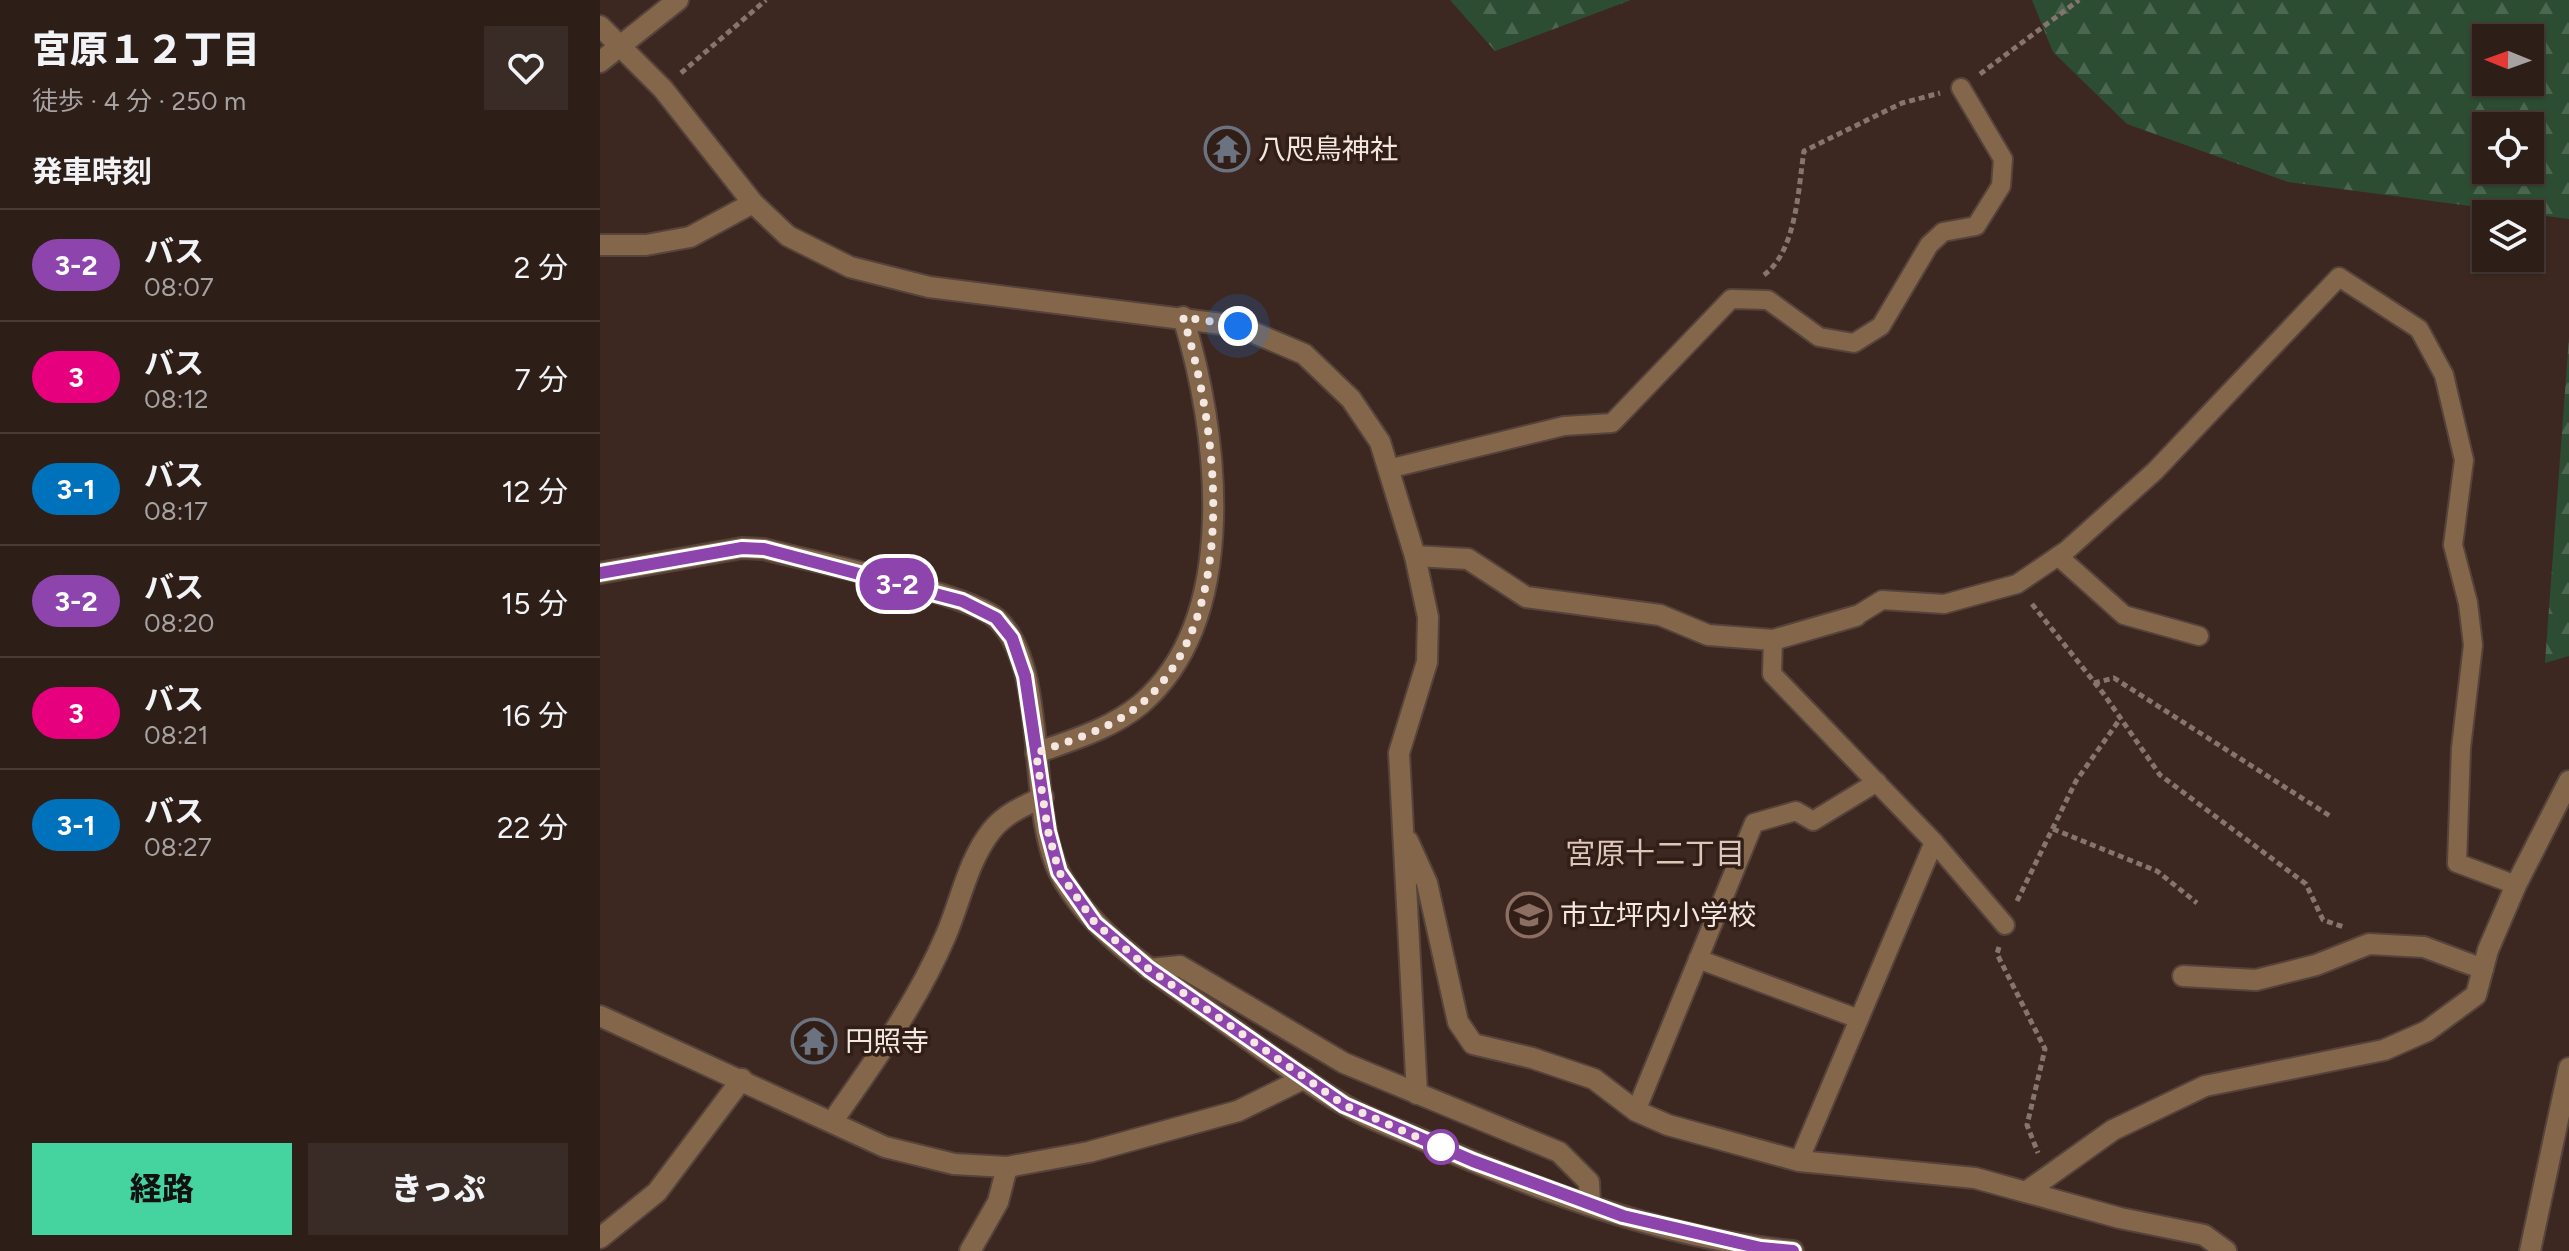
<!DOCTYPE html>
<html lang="ja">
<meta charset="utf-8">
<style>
body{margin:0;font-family:Figtree,"Noto Sans JP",sans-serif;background:#392b25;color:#f1f3f6;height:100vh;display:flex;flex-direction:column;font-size:30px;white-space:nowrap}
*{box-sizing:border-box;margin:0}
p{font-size:26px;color:#a7a2a2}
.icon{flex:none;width:44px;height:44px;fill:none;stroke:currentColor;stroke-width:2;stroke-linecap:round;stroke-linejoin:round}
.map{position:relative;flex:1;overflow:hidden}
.sheet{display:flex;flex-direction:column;background:#2d1e18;width:600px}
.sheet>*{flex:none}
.badge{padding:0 16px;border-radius:26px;font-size:28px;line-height:52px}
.needle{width:52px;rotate:271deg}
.fabs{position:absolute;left:1872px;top:24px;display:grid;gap:16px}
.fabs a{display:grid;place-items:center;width:72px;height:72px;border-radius:0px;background:#2d1e18;box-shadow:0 2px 6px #0004,0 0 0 2px #483c37;font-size:40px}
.you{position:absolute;width:40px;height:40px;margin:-20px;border:6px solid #fff;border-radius:50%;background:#1a73e8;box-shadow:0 0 0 12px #1a73e833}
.map>.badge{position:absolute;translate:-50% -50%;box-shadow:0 0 0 4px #fff}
h2{padding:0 32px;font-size:30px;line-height:72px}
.round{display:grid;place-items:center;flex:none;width:84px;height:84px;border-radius:0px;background:#392b25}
.summary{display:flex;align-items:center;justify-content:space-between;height:136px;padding:0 32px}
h1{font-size:38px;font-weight:800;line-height:60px}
.primary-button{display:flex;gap:16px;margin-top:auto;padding:16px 32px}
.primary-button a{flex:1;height:92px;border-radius:0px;background:#45d49f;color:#111;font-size:32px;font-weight:800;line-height:92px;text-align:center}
.primary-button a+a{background:#392b25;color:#f1f3f6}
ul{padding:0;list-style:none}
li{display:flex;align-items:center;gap:24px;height:112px;padding:0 32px;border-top:2px solid #483c37}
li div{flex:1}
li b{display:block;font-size:30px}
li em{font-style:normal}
li .badge{min-width:88px;font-weight:700;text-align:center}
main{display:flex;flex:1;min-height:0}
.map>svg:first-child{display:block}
.forest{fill:url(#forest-firs);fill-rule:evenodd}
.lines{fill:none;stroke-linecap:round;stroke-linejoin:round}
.service-casing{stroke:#56433b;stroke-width:22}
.minor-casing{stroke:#56433b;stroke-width:24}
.tertiary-casing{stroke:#56433b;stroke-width:24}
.path{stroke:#86756e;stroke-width:5;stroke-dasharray:6 4;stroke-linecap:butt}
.service{stroke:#84674b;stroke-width:18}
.minor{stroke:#84674b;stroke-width:20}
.tertiary{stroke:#84674b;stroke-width:20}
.line-casing{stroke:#fff;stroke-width:18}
.line{stroke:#8e44ad;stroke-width:12}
.walk{stroke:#f4e7e2;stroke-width:8;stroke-dasharray:0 14.4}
.stop-dot{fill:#fff;stroke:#8e44ad;stroke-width:4}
.labels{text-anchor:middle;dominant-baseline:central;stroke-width:7;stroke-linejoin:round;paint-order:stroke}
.poi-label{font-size:28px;fill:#f4e7e2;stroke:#311f17;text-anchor:start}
.neighbourhood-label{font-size:30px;fill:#dec5ba;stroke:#311f17}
</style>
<main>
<section class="sheet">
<div class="summary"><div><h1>宮原１２丁目</h1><p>徒歩 · 4 分 · 250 m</p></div><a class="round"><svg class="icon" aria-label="heart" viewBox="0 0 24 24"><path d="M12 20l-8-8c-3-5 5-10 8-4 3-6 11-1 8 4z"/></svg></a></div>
<h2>発車時刻</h2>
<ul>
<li><span class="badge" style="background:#8e44ad;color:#fff">3-2</span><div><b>バス</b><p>08:07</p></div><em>2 分</em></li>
<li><span class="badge" style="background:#e6007e;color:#fff">3</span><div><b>バス</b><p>08:12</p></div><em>7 分</em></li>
<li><span class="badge" style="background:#0072bc;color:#fff">3-1</span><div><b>バス</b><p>08:17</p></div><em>12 分</em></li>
<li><span class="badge" style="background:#8e44ad;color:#fff">3-2</span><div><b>バス</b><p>08:20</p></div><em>15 分</em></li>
<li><span class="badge" style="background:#e6007e;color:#fff">3</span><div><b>バス</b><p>08:21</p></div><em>16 分</em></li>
<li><span class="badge" style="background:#0072bc;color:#fff">3-1</span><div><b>バス</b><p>08:27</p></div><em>22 分</em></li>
</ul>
<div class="primary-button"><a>経路</a><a>きっぷ</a></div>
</section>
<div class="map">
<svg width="1969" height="1251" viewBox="0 0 1969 1251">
<defs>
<pattern id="forest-firs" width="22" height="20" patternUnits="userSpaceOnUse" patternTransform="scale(2)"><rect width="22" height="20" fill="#2d4d33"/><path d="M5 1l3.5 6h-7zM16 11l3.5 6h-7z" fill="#4c6750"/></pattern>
</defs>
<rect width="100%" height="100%" fill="#3c2820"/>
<!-- forest -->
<g class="forest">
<path d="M850,0H1031L895,51Z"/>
<path d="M1432,0H1969V219L1688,182L1527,124L1453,52ZM1930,38V82H1886V38ZM1930,126V170H1886V126Z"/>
<path d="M1969,337V656L1945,663Z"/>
</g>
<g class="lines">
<!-- service casing -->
<g class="service-casing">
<g id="service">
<path d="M788,469L964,426L1012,423L1131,299L1168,300L1219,337L1254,343L1281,326L1329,245L1343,232L1376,226L1401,186L1403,159L1361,88"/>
<path d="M1458,556L1524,615L1599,636"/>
<path d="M1256,616L1282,600L1344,604L1417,584L1467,550L1555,471L1739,277L1819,329L1844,375L1864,460L1853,545L1868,603L1873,645L1861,748L1857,863L1916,885"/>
<path d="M1173,640L1172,674L1334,842L1405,925"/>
<path d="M1098,959L1259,1019"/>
<path d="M1036,1111L1154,823L1196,811L1213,821L1277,782"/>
<path d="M1199,1161L1334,842"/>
</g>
</g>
<!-- minor casing -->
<g class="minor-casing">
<g id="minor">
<path d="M0,26L63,89L153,203L188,236L250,267L329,287L638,326L704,354L751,399L780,442L815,556L828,617L827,662L799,753L817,1094"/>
<path d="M0,62L78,0"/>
<path d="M0,245H46L90,237L153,203"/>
<path d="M815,556L868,559L926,597L1060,615L1108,635L1173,640L1256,616"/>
<path d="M436,753C472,740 511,729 541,704C642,617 618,430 583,317"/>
<path d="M808,841L827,883L858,1022L873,1044L932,1058L994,1079L1036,1111L1068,1125L1199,1161L1375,1178L1520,1218L1604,1235L1626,1251"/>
<path d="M549,969L580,966L744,1063L959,1152L989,1182L990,1204"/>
<path d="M1583,976L1656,980L1716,965L1769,944L1824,947L1883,969"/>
<path d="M1426,1192L1513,1130L1605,1086L1784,1050L1827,1031L1876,995L1888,950L1916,885L1969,781"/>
<path d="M0,1238L57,1192L142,1079"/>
<path d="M370,1251L398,1202L407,1167"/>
<path d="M1930,1251L1969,1068"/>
</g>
</g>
<!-- tertiary casing -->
<g class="tertiary-casing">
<g id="tertiary">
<path d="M0,573L142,548L164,549C209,561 369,593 397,619C450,668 426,809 460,874C491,932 551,970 603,1007C649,1039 694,1075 743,1104C769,1120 801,1130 830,1143C944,1193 1068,1239 1193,1251"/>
<path d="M0,1016L285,1147L354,1164L407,1167L489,1152L638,1111L705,1078"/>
<path d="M232,1122C274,1062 317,1003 346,935C361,900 368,860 392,830C406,813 424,806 443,797"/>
</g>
</g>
<!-- path -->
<g class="path">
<path d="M81,73L166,0"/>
<path d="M1380,74L1479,0"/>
<path d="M1164,275C1197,250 1198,189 1204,151L1302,103L1340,93"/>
<path d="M1432,604L1503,693L1560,775L1706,884L1723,920L1744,927"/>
<path d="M1494,683L1514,678L1730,816"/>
<path d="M1453,829L1557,871L1597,903"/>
<path d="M1417,901L1476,781L1520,719"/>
<path d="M1399,947L1397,954L1445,1049L1427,1125L1438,1153"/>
</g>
<!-- service -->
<use href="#service" class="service"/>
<!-- minor -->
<use href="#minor" class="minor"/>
<!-- tertiary -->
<use href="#tertiary" class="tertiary"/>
</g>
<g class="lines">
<!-- line casing -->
<g class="line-casing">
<path id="line" d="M0,573L142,548L164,549L362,601L396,618L412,638L425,676L448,831L459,872L495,923L549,969L744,1105L873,1161L1023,1216L1161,1248L1193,1251"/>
</g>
<!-- line -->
<use href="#line" class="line"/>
<!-- walk -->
<path class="walk" d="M638,326L583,317C618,429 642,618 541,704C511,729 472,740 436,753L448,831L459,872L495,923L549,969L744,1105L847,1150L841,1147"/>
</g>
<!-- icons -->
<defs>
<g id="temple-ring" transform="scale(2.3)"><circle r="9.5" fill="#311f17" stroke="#6b7280" stroke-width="1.5"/><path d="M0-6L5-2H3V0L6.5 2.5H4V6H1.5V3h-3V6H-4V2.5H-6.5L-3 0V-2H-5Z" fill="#6b7280"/></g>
<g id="school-ring" transform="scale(2.3)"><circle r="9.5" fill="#311f17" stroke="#8d6e63" stroke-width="1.5"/><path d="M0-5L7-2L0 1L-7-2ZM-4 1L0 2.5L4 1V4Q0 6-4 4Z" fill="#8d6e63"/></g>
</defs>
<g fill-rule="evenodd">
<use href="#temple-ring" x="627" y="149"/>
<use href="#school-ring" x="929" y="915"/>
<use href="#temple-ring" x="214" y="1041"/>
</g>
<!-- markers -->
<circle class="stop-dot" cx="841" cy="1147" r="16"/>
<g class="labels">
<!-- poi labels -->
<g class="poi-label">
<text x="658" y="149">八咫鳥神社</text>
<text x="960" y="915">市立坪内小学校</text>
<text x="245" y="1041">円照寺</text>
</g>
<!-- neighbourhood labels -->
<g class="neighbourhood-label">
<text x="1055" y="853">宮原十二丁目</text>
</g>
</g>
</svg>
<div class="fabs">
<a><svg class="needle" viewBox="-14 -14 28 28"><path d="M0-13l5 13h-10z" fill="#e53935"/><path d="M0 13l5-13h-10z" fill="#a7a2a2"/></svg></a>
<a><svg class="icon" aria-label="locate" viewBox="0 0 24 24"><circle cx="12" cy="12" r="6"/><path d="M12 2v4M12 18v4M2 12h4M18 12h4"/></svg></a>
<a><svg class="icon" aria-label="layers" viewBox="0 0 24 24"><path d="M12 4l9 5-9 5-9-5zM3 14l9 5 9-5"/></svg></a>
</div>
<div class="you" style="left:638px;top:326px"></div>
<b class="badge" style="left:297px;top:584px;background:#8e44ad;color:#fff">3-2</b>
</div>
</main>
